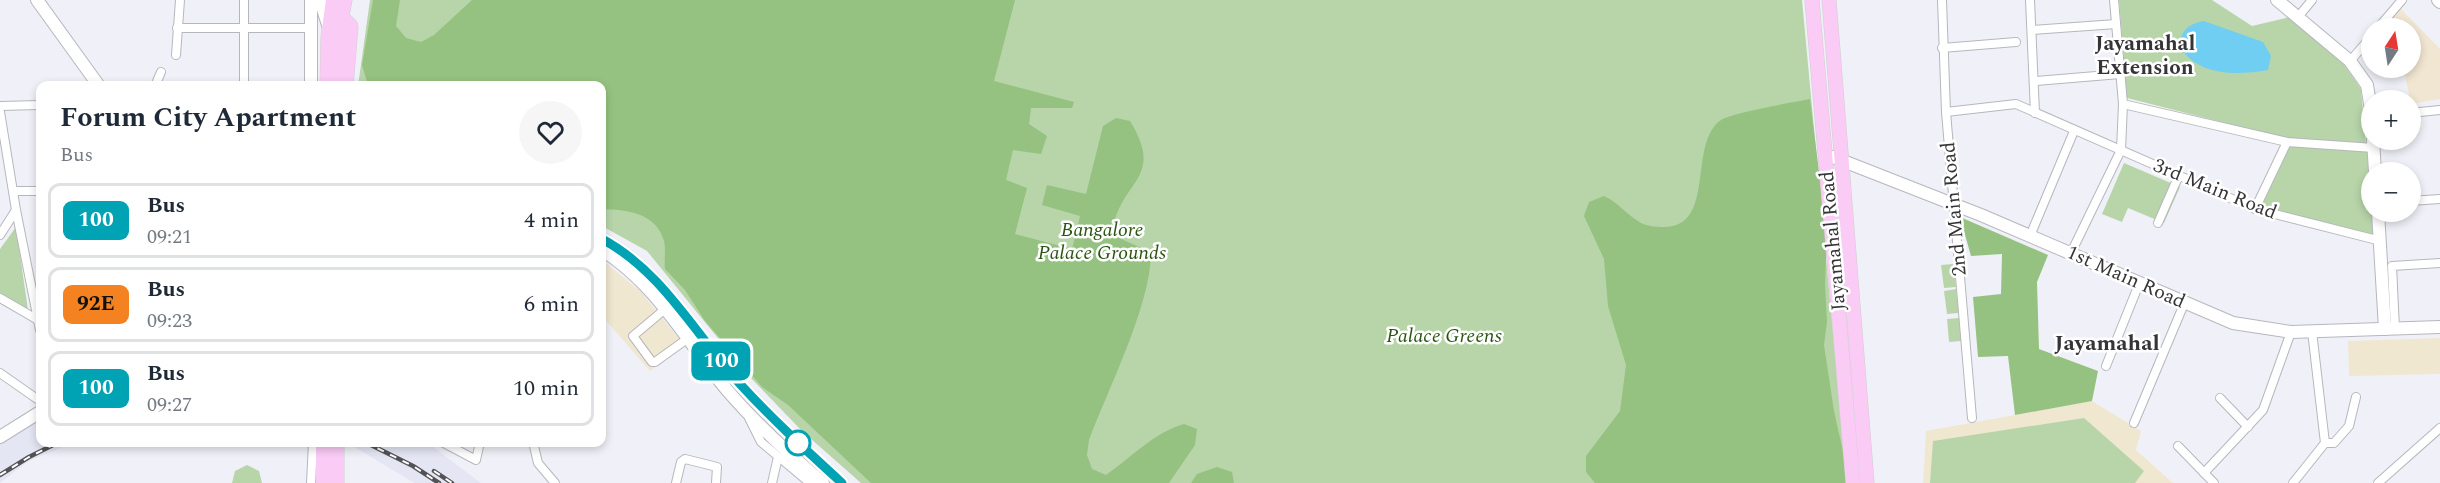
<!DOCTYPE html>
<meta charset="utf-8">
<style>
body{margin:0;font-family:Spectral,serif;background:#f6f6f7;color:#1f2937;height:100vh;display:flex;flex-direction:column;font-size:22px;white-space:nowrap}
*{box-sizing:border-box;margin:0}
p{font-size:20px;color:#747a83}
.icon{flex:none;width:33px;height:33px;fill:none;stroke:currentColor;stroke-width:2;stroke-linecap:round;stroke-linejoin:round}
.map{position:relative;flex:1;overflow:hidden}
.details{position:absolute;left:36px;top:81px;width:570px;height:366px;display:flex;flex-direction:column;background:#fff;border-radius:12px;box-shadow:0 3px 9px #0003}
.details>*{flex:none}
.badge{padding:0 12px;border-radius:9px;font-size:21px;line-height:39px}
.needle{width:39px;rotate:12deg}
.fabs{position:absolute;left:2361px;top:18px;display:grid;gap:12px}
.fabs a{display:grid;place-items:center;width:60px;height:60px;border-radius:50%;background:#fff;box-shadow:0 3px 9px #0003;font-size:30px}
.map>.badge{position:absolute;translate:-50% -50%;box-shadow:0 0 0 3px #fff}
.round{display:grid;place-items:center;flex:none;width:63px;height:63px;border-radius:32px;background:#f6f6f7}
.head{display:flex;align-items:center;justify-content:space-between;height:102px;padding:0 24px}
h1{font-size:28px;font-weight:700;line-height:45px}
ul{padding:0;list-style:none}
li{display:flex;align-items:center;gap:18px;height:75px;margin:0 12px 9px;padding:0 12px;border:3px solid #e0e1e3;border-radius:12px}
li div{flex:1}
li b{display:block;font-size:22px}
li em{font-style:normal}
li .badge{min-width:66px;font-weight:700;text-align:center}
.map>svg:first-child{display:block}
.commercial{fill:#f0e7d1}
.built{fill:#e4e6f4}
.education{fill:#f1e6d1}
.green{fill:#b7d5a9}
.forest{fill:#95c280}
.water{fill:#71cef3}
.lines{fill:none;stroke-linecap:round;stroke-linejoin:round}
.street-casing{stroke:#b6b7bd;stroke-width:10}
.secondary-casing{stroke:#b6b7bd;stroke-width:14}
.primary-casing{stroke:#cfcfcf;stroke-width:15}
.street{stroke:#fff;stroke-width:8}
.secondary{stroke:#fff;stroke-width:12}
.primary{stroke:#facbf5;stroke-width:14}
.rail-casing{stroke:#535356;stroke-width:4.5}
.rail{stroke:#fff;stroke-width:2;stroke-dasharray:7;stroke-linecap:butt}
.line-casing{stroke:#fff;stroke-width:14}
.line{stroke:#00a3b4;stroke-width:9}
.stop-dot{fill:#fff;stroke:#00a3b4;stroke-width:3}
.labels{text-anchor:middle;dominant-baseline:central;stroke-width:5;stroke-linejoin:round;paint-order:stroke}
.street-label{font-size:20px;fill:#353538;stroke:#fff}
.park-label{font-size:20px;font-style:italic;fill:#2a5411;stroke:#fff}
.neighbourhood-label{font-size:21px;font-weight:bold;fill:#353538;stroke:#fff}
.quarter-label{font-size:22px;font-weight:bold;fill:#353538;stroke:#fff}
</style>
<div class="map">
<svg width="2440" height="483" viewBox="0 0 2440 483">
<rect width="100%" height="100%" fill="#f0f1f8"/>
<!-- commercial -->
<g class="commercial">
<path d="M602,260L640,291L685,346L650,371L602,316Z"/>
<path d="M2440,338V374L2349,376L2348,341Z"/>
<path d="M2092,401L2141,431L2136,450L2173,483H1923L1926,431Z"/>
</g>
<!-- built -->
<g class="built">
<path d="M40,416V442L72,443L27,462L0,483V441Z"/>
<path d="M348,443H428L481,483H414Z"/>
</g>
<!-- education -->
<path class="education" d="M2400,8L2440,49V99L2411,104L2404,71L2401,68H2410V28H2381Z"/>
<!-- green -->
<g class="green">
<path d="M370,0H1802L1847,483H861L802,431L748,375L647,251L602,226V86H358Z"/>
<path d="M2119,0H2212L2252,26L2290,17L2341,60L2361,89L2366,144L2289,139L2127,98Z"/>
<path d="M2289,145L2369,152L2372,212H2375L2377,237L2261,206Z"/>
<path d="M2124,163L2180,187L2164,223L2128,208L2122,222L2102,214Z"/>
<path d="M16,227L28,310L0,293V249Z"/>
<path d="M1953,264L1956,287L1944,288L1941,265Z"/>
<path d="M1956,289L1959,313L1947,314L1944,291Z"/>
<path d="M1959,318L1961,341L1949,342L1947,319Z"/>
<path d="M2084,418L2144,471L2135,483H1930L1933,441Z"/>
<path d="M247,465L259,471L262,483H232L235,471Z"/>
</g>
<!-- forest -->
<g class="forest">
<path d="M373,0H400L396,26L406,38L421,42L434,35L472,0H1015L994,81L1074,102L1072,108H1031L1029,124L1047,136L1041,154L1013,150L1006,180L1027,188L1015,234L1072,249L1080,216L1042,205L1047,185L1086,194L1103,126L1116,118L1130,121C1166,180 1120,179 1112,232C1124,243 1138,244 1151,254C1150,307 1108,389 1089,440L1087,455L1092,469L1106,475C1132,457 1153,433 1184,424L1197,429L1195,445L1169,483H871L788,405L762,387L705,321L685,290L665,269C664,260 666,249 664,241C656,212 626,210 602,209V86L368,85L362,65Z"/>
<path d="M1810,99L1827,236L1825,283L1827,322L1824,345L1834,411L1850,483H1595L1586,472V456L1620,411L1626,365L1608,306L1604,259L1584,216L1589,202L1604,196C1619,203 1627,215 1641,223C1647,226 1656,227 1663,227C1717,228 1687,143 1721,120C1730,113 1795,102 1810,99Z"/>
<path d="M1960,217L2048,255L2037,282L2039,349L2098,371L2092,401L2015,415L2008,356L1978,357L1973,297L2001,294L2002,254L1971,256Z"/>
<path d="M1217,467L1232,472L1234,483H1191L1197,474Z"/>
</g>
<!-- water -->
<path class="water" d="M2204,21L2263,42L2271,56L2268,70C2237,76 2194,76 2179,44C2183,29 2188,24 2204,21Z"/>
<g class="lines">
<!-- street casing -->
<g class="street-casing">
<g id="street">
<path d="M244,0V86"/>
<path d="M1942,0L1946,112L1972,418"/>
<path d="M2030,0L2035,113"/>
<path d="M2298,17L2312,0"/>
<path d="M177,28H311"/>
<path d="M2378,28L2402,0"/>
<path d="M2032,30L2116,24"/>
<path d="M1942,48L2016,42"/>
<path d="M176,55L180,0"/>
<path d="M2350,61L2372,36"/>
<path d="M2036,81L2120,74"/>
<path d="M155,86L161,72"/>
<path d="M2123,104L2287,142L2374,148"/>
<path d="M0,106L40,105"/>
<path d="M0,112L16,210L40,330"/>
<path d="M1946,112L2016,104L2255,209L2381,241"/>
<path d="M2410,113L2440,110"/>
<path d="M14,191H40"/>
<path d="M2410,201L2440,199"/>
<path d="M2255,209L2287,142"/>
<path d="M2158,223L2179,175"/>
<path d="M0,235L16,210"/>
<path d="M2030,236L2074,131"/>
<path d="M2071,253L2121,150L2123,104L2114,0"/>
<path d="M0,298L38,320"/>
<path d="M664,310L633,336L652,362H655L687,339"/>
<path d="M2395,329L2392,266L2440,263"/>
<path d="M2312,331L2325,443H2334L2349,426L2356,397"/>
<path d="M2106,366L2139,284"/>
<path d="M0,373L40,401"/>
<path d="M2220,398L2248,427"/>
<path d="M749,418L761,442L810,483"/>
<path d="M2134,423L2184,304"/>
<path d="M442,442L476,460L480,442"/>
<path d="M533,442L538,463L555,483"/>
<path d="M2178,446L2214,483"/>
<path d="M2204,473L2263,410L2291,332"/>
<path d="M311,483L313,443"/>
<path d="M676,483L681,462L685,459L717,467L716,483"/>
<path d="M772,483L778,457"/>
<path d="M2293,483L2325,443"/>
<path d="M2378,483L2440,428"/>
</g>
</g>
<!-- secondary casing -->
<g class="secondary-casing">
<g id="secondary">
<path d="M37,0L99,86"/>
<path d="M320,0L329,28"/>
<path d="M2277,0L2350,61L2367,85L2372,116"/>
<path d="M2438,0L2440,2"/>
<path d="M311,86V0"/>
<path d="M2373,140L2375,172"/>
<path d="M1833,157L1981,215L2233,323L2291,332L2440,327"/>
<path d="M2378,212L2385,329"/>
<path d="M602,239C662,271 694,334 740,384C772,419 806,451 842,483"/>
<path d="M602,250C655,282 688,343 727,390C756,424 789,454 823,483"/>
<path d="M0,437L40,412"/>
</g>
</g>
<!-- primary casing -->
<g class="primary-casing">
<g id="primary">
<path d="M1812,0L1853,483"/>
<path d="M1829,0L1867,483"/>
<path d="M342,17L351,26L346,86"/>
<path d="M327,86L328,37L333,0"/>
<path d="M335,86L339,30L345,0"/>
<path d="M323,483V442"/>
<path d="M337,483V442"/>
</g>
</g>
<!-- street -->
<use href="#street" class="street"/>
<!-- secondary -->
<use href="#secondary" class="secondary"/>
<!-- primary -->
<use href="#primary" class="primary"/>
<!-- rail casing -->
<g class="rail-casing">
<g id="rail">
<path d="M365,442L413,466L439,483"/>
<path d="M434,471L452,483"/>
<path d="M0,475L29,457L59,442"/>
</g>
</g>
<!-- rail -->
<use href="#rail" class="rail"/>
</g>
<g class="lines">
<!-- line casing -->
<g class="line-casing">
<path id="line" d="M602,239C662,271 695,334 740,384C772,419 807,451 842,483"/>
</g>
<!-- line -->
<use href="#line" class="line"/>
</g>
<!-- markers -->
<circle class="stop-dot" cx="798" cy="443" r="12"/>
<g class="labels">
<!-- street labels -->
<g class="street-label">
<text transform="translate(2215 189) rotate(22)">3rd Main Road</text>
<text transform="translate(1954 209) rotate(-95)">2nd Main Road</text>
<text transform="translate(1833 241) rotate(-95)">Jayamahal Road</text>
<text transform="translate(2126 277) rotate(24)">1st Main Road</text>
</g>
<!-- park labels -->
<g class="park-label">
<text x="1102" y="230">Bangalore<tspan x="1102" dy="23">Palace Grounds</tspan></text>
<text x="1444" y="336">Palace Greens</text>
</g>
<!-- neighbourhood labels -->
<g class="neighbourhood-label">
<text x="2145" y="44">Jayamahal<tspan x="2145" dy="24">Extension</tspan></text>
</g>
<!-- quarter labels -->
<g class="quarter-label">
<text x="2107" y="343">Jayamahal</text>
</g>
</g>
</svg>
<div class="fabs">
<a><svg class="needle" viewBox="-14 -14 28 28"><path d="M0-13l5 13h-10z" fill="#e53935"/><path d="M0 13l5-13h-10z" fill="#747a83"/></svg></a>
<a>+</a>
<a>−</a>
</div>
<b class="badge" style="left:721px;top:361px;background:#00a3b4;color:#fff">100</b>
<section class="details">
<div class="head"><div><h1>Forum City Apartment</h1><p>Bus</p></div><a class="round"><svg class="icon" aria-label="heart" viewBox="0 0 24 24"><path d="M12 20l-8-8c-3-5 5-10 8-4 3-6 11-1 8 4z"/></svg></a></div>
<ul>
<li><span class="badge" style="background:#00a3b4;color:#fff">100</span><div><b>Bus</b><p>09:21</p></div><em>4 min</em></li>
<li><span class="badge" style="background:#f58220;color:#111">92E</span><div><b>Bus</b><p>09:23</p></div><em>6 min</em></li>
<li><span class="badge" style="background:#00a3b4;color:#fff">100</span><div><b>Bus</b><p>09:27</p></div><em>10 min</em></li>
</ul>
</section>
</div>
